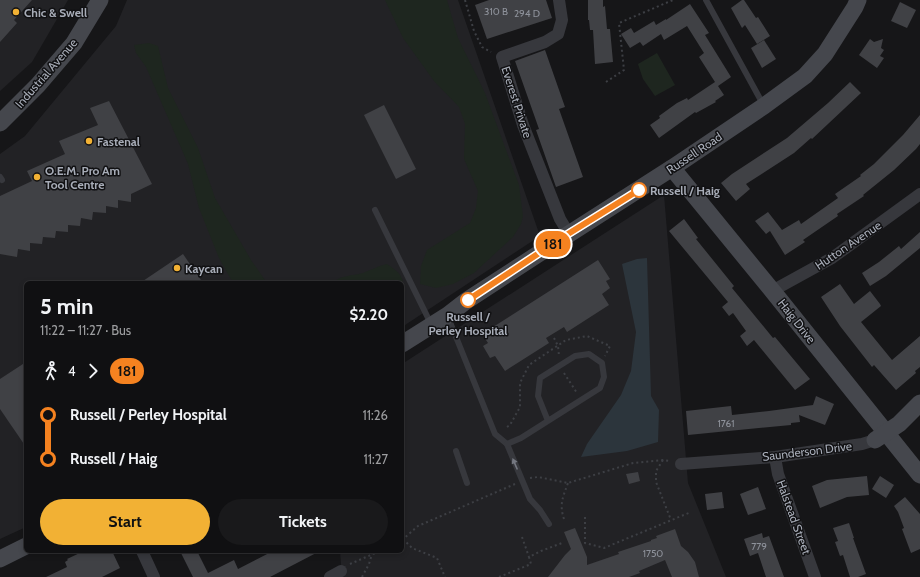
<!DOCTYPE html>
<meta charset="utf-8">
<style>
body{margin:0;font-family:Cabin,sans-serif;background:#19191b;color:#f1f3f6;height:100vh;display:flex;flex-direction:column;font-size:15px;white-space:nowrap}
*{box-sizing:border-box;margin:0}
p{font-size:13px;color:#9c9d9f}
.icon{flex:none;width:22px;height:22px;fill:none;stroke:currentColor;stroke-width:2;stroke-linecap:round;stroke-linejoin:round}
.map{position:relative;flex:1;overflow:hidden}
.sheet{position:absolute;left:24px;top:281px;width:380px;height:272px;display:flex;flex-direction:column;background:#101012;border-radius:6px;box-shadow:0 2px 6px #0003,0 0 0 1px #303032}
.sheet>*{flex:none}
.badge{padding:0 8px;border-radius:13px;font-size:14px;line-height:26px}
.map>.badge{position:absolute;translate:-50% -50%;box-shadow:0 0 0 2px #fff}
.legs{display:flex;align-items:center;gap:6px;height:44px;padding:0 16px;font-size:13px}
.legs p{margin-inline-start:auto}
.head{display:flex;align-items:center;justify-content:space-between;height:68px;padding:0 16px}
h1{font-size:22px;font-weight:700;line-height:30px}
.primary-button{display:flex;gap:8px;margin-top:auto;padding:8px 16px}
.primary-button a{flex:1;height:46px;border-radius:24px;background:#f2b134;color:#111;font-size:16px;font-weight:700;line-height:46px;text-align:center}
.primary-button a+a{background:#19191b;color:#f1f3f6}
ul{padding:0 16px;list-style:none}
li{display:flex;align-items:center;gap:14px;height:44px;font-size:15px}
li i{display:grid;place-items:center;width:6px;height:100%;margin:0 5px;background:currentColor}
li i::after{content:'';width:10px;height:10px;margin:-5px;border:3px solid;border-radius:50%;background:#101012}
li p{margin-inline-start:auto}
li:first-child i{background:linear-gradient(#0000 50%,currentColor 0)}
li:last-child i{background:linear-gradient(currentColor 50%,#0000 0)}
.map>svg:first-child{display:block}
.built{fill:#222225}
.green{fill:#1e261f}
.water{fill:#2c353c}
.building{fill:#404145}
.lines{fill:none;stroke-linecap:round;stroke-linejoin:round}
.path{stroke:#3d3f44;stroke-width:2;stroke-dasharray:2 3;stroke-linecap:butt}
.lane{stroke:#37383d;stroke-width:6}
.street{stroke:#37383d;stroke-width:12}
.secondary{stroke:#45474d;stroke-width:17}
.oneway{fill:#757881}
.line-1-casing{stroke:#fff;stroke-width:9}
.line-1{stroke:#f58220;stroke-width:6}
.poi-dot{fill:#f2b134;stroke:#111113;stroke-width:1.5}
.stop-1-dot{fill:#fff;stroke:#f58220;stroke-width:2}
.labels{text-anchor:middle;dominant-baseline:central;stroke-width:3;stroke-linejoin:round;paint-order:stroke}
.number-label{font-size:10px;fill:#8e929b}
.poi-label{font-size:12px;font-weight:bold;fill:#a8adb8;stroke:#111113;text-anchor:start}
.street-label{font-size:12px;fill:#a8adb8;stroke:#111113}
.stop-label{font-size:12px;font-weight:bold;fill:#a8adb8;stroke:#111113;text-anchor:start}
</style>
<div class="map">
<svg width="920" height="577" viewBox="0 0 920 577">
<rect width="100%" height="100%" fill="#161618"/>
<!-- built -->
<g class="built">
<path d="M0,0H68L32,62L0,91Z"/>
<path d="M127,0H458L540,236L402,327V283H26V527L0,539V154L25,136L116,26Z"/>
<path d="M664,195L688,483L726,577H342L340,551H402V364Z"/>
</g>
<!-- green -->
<g class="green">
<path d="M385,0H447L458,38L485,93L519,185L523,216L521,224L513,237L474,273L453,284L436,288L420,284L421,266L427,250L470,223L476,208L478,191L464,159L465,124L459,107L434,81L403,38Z"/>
<path d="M149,43L158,46L168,88L198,148L215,198L251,260L267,283H233L219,258L199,208L188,164L146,67L136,53L134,45Z"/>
<path d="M657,53L675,85L655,96L643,79L638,64Z"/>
<path d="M387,264C400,273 403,275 404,291C404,295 404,297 402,300V283H332C341,275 352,276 363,273C371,270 378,266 387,264Z"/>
</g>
<!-- water -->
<path class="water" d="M647,258L651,396L659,410L658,442L627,451L581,457L587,444L621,395L631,371L636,332L622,264L637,259Z"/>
<!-- building -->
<g class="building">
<path d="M0,0H32L14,20L17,23L0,42Z"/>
<path d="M489,0H546L552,18L487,39L475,5Z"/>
<path d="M588,0H603V7L605,6L607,29H610L613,62L595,64L593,30H590L589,20H588Z"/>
<path d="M742,0H744L756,18L758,17L770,36L757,44L745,25L742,28L731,8Z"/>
<path d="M900,2L916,10L907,28L891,21Z"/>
<path d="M690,4L709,33L705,35L731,77L718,86L724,95L715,101L716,102L696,113L695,112L659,138L650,125L660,118L659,116L677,103L687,98L688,100L715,82L699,57L704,53L687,26L664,40L661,34L643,46L640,42L630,48L621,34L631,28L634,33L654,21L656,25L666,19V20Z"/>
<path d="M870,39L874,42L883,39L881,48L884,50L880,56L884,58L877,68L859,55Z"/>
<path d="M764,40L776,59L762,68L751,48Z"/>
<path d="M545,50L565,107L559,109L583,177L556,187L536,130L539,129L515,61Z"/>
<path d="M850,82L861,93L812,139L811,138L794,153L746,184L750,189L736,201L721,183L732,174L787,138L828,103Z"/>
<path d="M109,101L152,184L131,194V202L118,200V208L106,206V213L93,212L92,220L81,218L80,226L68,225V232L56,231L55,238L43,237L42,244L30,243V251L18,249L17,257L0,254V196L32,181L27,171L65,154L59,141L98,125L90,108Z"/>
<path d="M384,105L416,169L396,179L364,115Z"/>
<path d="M920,115V144L916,149L894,170L863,195L864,196L837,214L838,216L803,240L805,242L785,255L770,231L766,234L755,221L768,212L782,230L799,220L801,224L838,198L835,194L861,176L860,175L874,164L903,135Z"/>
<path d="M684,219L698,238L696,239L734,286L732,288L773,338L775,337L810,379L795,390L754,340L747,346L740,336L746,331L733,313L729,316L722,307L728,302L669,231Z"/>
<path d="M920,232V248L886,276L870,286L862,273L879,262L899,246L901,249Z"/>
<path d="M183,254L203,283H140Z"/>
<path d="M598,260L610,279L606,281L610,288L602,294L609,305L567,332L564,327L546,338L549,343L505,371L495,356L490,358L483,346L488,343L482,334Z"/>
<path d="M840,284L854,304L870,291L880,304L881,306L861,322L892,360L920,336V367L915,371L916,373L896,390L874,365L872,367L840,326L821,297Z"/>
<path d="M26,362V447L0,409V379Z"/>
<path d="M816,396L834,404L825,425L799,415L800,422L791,423V425L688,435L686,411L731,406L732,415L769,411L813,405Z"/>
<path d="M638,472L640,481L629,484L626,474Z"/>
<path d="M867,476L869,495L847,497L820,508L812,486L827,480Z"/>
<path d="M880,476L894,485L886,498L872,489Z"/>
<path d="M758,487L766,509L748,515L740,494Z"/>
<path d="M722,492L724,508L707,510L705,494Z"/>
<path d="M905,497L920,514V549L911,553L902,529L904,528L898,512L894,506Z"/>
<path d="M849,523L854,538H853L866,574L858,577H850L843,555L840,556L835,542L838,541L833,528Z"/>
<path d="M575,528L587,557V565L619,554L618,552L651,541V540L657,538L656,536L675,529L681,546L688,552L695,562L699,577H672L665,560L639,571L640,573L629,577H548L565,555L571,549L564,532Z"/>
<path d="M762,533L763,538L769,536L784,577H766L758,553L750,556L744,539Z"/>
<path d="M84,551H112L120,568L102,577H46L67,567L65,562L68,560L67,559Z"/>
<path d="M180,551H197L208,573L234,560L238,569L273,551H320L270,577H193Z"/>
</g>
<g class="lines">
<!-- path -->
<g class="path">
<path d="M465,0L474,31L482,47L491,52"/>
<path d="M606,82L624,70L619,23L673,0"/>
<path d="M554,338L558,346L559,356"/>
<path d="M564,373L577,393"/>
<path d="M507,427L510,425L520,407V383L529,365L566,340L587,336L610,346L605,356"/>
<path d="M663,460L656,471V482L671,520"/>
<path d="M530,478L538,477L568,483L633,463L663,460L669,461"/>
<path d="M585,517V543L604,548L691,512"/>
<path d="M564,519C559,504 563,497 568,483"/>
<path d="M522,537L529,557"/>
<path d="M403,539L412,548L437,558L445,577"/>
<path d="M402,540L418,526L515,484"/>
<path d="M350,564L380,551"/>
<path d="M362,577L369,564L372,554"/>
<path d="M499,577L531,564L529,557L541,551L562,543"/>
</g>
<!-- lane -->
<g class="lane">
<path d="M706,0L764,106"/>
<path d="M0,177L2,180"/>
<path d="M375,210L431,324"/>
<path d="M448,317L495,434L507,444L530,499L540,510L549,524"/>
<path d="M507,444L521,438L600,388L604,377L602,363L589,354L575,356L540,378L538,396L548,421"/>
<path d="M456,451L467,483"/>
</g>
<!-- street -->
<g class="street">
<path d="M559,0L562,20L558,34L545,42L502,57L523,125L560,219L569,234"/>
<path d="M772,291L832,258L920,194"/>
<path d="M775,457L778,474L815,577"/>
<path d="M681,464L775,457L862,444L875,440"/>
<path d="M142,551L154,577"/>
<path d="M330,577L341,571"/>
</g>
<!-- secondary -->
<g class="secondary">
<path d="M0,123L38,85L74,43L100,0"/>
<path d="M672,168L779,299L920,475"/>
<path d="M402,344L448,315L466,301L569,234L672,168L764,106L805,76L825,54L855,7L858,0"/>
<path d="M875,440L899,424L920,403"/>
<path d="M0,559L26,546"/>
</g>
</g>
<!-- one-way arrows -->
<defs><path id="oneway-solid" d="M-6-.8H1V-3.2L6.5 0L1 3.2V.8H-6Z"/></defs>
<use class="oneway" href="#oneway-solid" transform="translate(515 464) rotate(-113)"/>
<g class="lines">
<!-- line-1 casing -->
<g class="line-1-casing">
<path id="line-1" d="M468,300L568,234L639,190"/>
</g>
<!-- line-1 -->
<use href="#line-1" class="line-1"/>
</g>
<!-- markers -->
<g class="poi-dot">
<circle cx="16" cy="12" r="4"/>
<circle cx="89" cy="141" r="4"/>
<circle cx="37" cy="177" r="4"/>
<circle cx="177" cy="268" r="4"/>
</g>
<g class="stop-1-dot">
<circle cx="639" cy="190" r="7"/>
<circle cx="468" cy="300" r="7"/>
</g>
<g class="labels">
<!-- number labels -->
<g class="number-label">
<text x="496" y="11">310 B</text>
<text x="527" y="13">294 D</text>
<text x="726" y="423">1761</text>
<text x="759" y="546">779</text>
<text x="653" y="553">1750</text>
</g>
<!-- poi labels -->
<g class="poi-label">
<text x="24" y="12">Chic &amp; Swell</text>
<text x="97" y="141">Fastenal</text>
<text x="45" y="170">O.E.M. Pro Am<tspan x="45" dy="14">Tool Centre</tspan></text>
<text x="185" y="268">Kaycan</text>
</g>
<!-- street labels -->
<g class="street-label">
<text transform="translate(46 73) rotate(-49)">Industrial Avenue</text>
<text transform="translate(517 102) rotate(72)">Everest Private</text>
<text transform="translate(694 153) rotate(-34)">Russell Road</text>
<text transform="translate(848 245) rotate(-34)">Hutton Avenue</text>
<text transform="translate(797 321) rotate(52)">Haig Drive</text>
<text transform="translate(807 451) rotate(-7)">Saunderson Drive</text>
<text transform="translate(794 517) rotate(70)">Halstead Street</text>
</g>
<!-- stop labels -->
<g class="stop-label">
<text x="650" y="190">Russell / Haig</text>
<text x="468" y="316" text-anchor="middle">Russell /<tspan x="468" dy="14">Perley Hospital</tspan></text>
</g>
</g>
</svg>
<b class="badge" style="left:553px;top:244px;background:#f58220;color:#111">181</b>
<section class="sheet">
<div class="head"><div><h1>5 min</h1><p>11:22 – 11:27 · Bus</p></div><b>$2.20</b></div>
<div class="legs"><svg class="icon" aria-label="walk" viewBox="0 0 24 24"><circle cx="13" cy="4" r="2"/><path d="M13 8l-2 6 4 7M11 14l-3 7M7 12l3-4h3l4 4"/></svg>4<svg class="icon" aria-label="forward" viewBox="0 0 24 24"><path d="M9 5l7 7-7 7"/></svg><b class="badge" style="background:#f58220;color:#111">181</b></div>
<ul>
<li><i style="color:#f58220"></i><b>Russell / Perley Hospital</b><p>11:26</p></li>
<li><i style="color:#f58220"></i><b>Russell / Haig</b><p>11:27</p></li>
</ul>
<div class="primary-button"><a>Start</a><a>Tickets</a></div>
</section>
</div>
